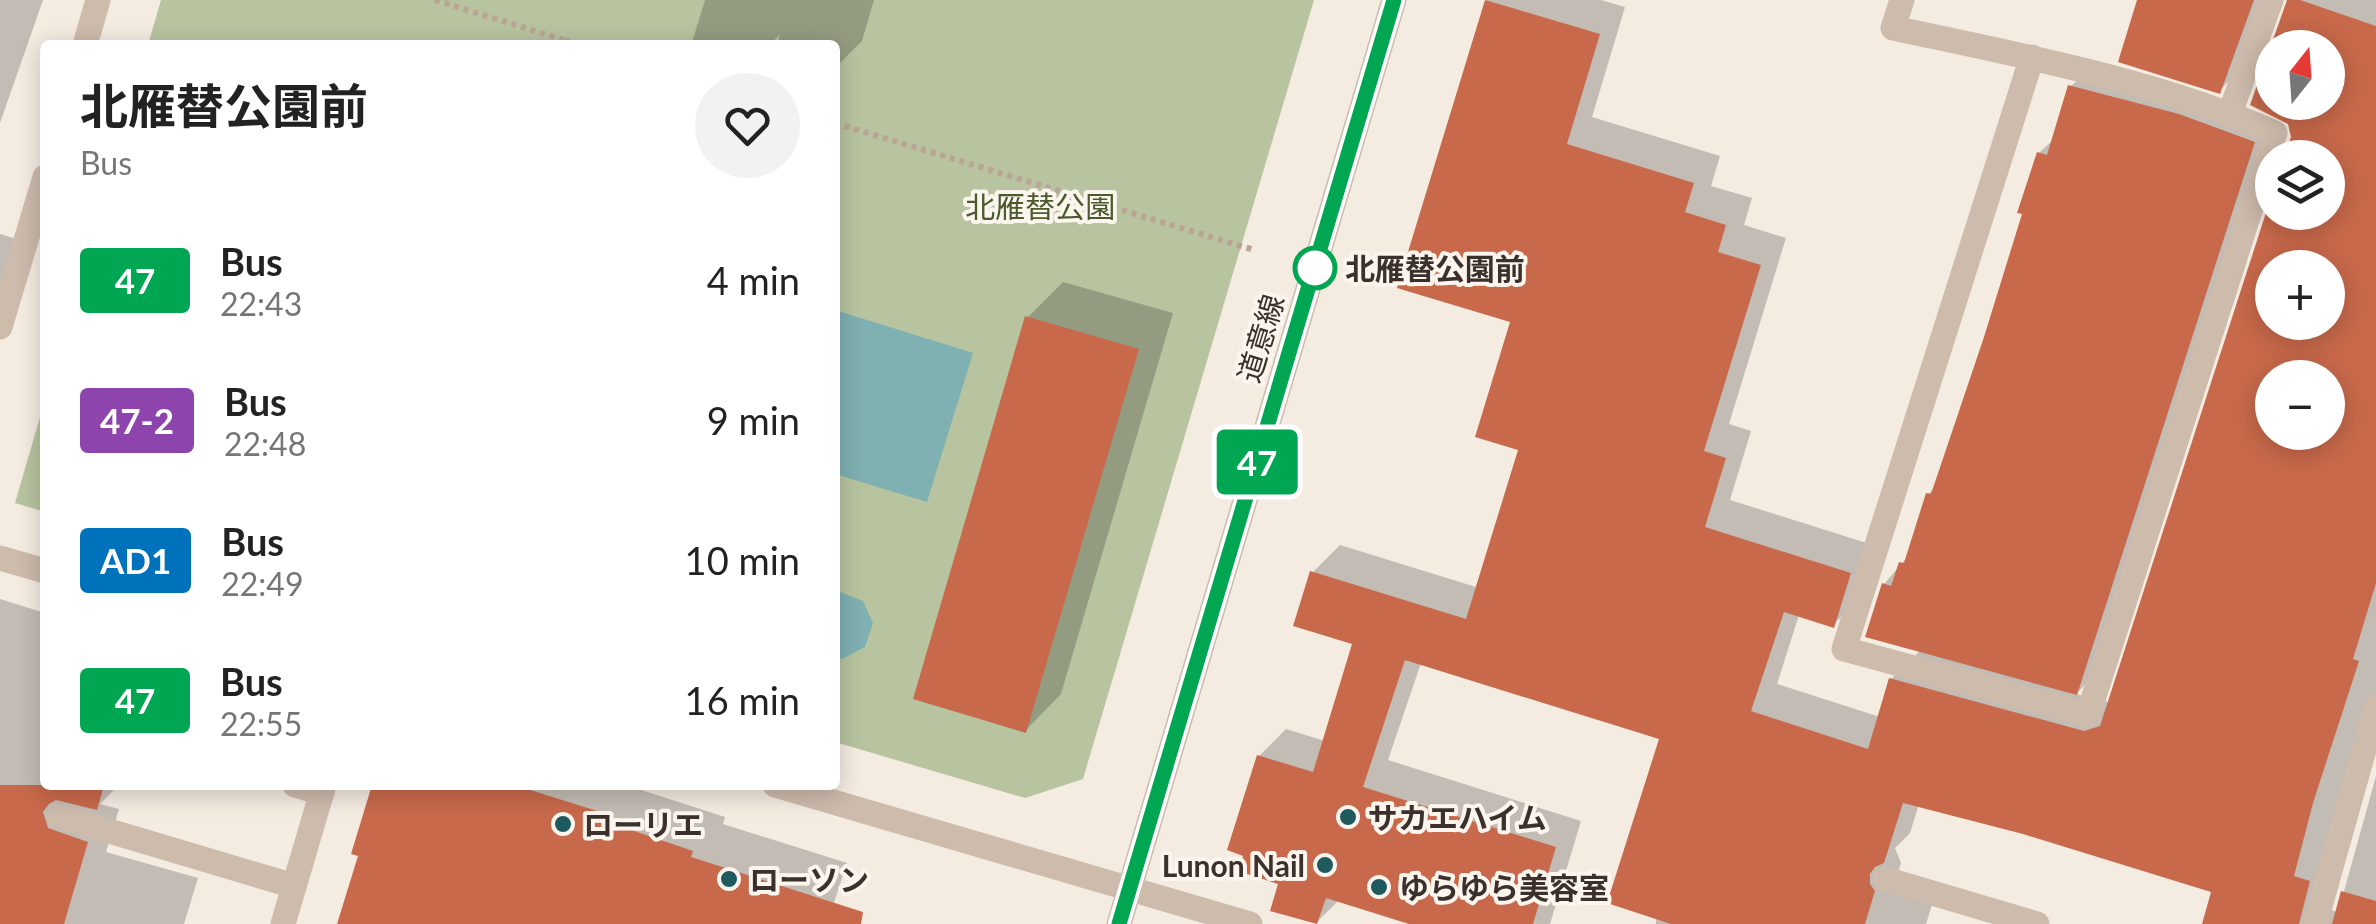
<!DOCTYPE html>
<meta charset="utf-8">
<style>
body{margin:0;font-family:Lato,"Noto Sans JP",sans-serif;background:#f2f2f2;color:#222;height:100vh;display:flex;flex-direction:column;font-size:38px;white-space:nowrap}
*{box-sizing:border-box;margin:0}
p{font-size:32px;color:#767676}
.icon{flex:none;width:55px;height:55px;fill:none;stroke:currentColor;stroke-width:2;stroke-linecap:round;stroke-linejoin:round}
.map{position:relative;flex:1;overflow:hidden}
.side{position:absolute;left:40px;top:40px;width:800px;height:750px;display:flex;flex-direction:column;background:#fff;border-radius:10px;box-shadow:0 5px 25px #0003}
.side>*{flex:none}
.badge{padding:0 20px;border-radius:8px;font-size:35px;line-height:65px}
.needle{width:65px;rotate:17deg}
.tools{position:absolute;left:2255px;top:30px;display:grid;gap:20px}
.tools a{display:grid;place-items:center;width:90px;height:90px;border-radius:50%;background:#fff;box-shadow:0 5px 25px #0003;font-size:50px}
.map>.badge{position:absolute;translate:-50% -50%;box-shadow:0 0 0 5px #fff}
.round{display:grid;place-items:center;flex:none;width:105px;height:105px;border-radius:52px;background:#f2f2f2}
.overview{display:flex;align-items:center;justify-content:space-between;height:170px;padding:0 40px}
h1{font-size:48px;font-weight:700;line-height:75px}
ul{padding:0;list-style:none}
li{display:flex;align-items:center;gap:30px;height:140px;padding:0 40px}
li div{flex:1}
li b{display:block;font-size:38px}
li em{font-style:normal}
li .badge{min-width:110px;font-weight:700;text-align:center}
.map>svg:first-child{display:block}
.green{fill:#b8c4a0}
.water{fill:#7fb0b2}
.shadow{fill:#0003;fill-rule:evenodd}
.building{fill:#c8694b;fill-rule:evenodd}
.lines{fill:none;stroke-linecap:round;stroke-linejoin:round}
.path{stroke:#b9a596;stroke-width:6;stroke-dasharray:5 5;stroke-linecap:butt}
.minor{stroke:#cdbbac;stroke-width:25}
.line-casing{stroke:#fff;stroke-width:22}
.line{stroke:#00a651;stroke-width:15}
.stop-dot{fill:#fff;stroke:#00a651;stroke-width:5}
.poi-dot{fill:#1f5a5e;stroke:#fbf5ee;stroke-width:4}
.labels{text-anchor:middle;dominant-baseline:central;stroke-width:8;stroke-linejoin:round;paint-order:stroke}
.park-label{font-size:30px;fill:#4a5a2e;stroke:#fbf5ee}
.stop-label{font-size:30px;font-weight:bold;fill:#3b302b;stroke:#fbf5ee;text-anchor:start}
.street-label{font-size:30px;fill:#3b302b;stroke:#fbf5ee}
.poi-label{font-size:30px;font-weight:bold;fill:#3b302b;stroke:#fbf5ee;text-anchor:start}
</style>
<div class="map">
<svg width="2376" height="924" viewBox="0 0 2376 924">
<rect width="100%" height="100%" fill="#f4ebe1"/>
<!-- green -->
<g class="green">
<path d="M161,0H1314L1083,779L1025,798L835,742V45H148Z"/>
<path d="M45,400V512L15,503Z"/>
</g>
<!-- water -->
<g class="water">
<path d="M835,310L973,353L927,502L835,474Z"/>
<path d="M835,590L863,601L873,623L865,647L842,659L835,657Z"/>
</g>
<!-- shadow -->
<g class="shadow">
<path d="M0,0H43L0,123Z"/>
<path d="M705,0H874L862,41L835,68V45H777L780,34L770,45H703L692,42Z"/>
<path d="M1487,0H1601L1625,7L1592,117L1720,156L1711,186L1752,198L1744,225L1786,238L1729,424L1751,431L1730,500L1876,546L1860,598L1833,625L1799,615L1777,684L1880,717L1891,679L1921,650L1884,584L1910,554L1928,494L1936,486L2025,212L2039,153L2055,138L2070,87L2091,67L2274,122L2097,672L2076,694L2112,703L2272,202V212H2328V158L2293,138L2289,120L2253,104L2272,49V102H2328V48L2291,0H2376V710L2329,908L2338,913L2376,776V924H2204L2214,890L2024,832L1919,804L1910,833L1895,848L1901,863L1895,882L1935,895L1926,924H1656L1662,737L1421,663L1388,760L1581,821L1550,924H1417L1339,900L1316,923L1282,882L1259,756L1286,729L1325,741L1355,642L1313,572L1340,545L1476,587L1521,449L1513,320L1400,286ZM2272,268H2328V322H2272ZM2272,378H2328V432H2272Z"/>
<path d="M2140,0H2273L2251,59L2219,91Z"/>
<path d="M0,234L17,239L0,293Z"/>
<path d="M1063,282L1173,313L1061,694L1026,730L1027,318Z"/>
<path d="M0,599L45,613V785H119L100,804L119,809L106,852L198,878L184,924H0Z"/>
<path d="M374,785H626L725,817L723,824L847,863L827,924H340L362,854Z"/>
</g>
<!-- building -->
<g class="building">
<path d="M1485,0L1600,34L1567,144L1694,183L1685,212L1726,225L1718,252L1761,265L1704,451L1726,458L1705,527L1851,573L1834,628L1784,612L1751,711L1868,749L1889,678L2084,731L2100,726L2272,194V212H2328V158H2284L2291,137L2288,124L2250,105L2287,0H2300L2376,26V583L2353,659L2359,661L2313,803L2294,876L2310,881L2299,924H2202L2211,892L2023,834L1903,803L1884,863L1875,867L1870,874V884L1875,891L1865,924H1671L1607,903L1659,739L1405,660L1363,787L1556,847L1533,924H1409L1326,898L1317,924L1270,911L1278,884L1238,871L1243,856L1227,850L1257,755L1313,772L1352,644L1293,626L1310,571L1466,619L1518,450L1475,437L1510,322L1397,288ZM2272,48H2328V102H2272ZM2272,268H2328V322H2272ZM2272,378H2328V432H2272Z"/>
<path d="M2137,0H2254L2220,94L2118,62Z"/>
<path d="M2068,85L2179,114L2255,142L2077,695L1865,637L1882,583L1891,586L1899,562L1904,563L1926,493L1931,494L1984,337L2022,214L2017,213L2037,152L2047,155Z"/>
<path d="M1025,316L1139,349L1026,733L913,699Z"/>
<path d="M0,785H104L97,810L56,800L49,804L43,812L48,828L88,842L64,924H0Z"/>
<path d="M372,785H514L607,814L605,821L693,851L691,857L863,912L861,924H337L358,856L351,854Z"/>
<path d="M2341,891L2376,901V924H2332Z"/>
</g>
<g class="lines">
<!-- path -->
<g class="path">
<path d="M435,0L564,40L566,45"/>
<path d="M565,40L580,45"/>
<path d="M835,123L1254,250"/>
</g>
<!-- minor -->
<g class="minor">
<path d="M1902,0L1893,28C2019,55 2158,81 2275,133L2088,715L1844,649L2032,57"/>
<path d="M85,45L98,0"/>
<path d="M2230,113L2271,0"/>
<path d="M0,327L45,177"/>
<path d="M0,558L45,571"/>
<path d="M295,785L322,793"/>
<path d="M775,785L1250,924"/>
<path d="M59,816L294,886"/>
<path d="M1885,879L2037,924"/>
<path d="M283,924L324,785"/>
<path d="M1119,924L1394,0"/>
<path d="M2315,924L2376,707"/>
</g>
</g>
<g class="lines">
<!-- line casing -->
<g class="line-casing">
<path id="line" d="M1119,924L1394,0"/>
</g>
<!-- line -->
<use href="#line" class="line"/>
</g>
<!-- markers -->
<circle class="stop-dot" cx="1315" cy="268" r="20"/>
<g class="poi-dot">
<circle cx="1348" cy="817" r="10"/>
<circle cx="563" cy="824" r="10"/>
<circle cx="1325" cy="865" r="10"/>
<circle cx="729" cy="879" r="10"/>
<circle cx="1379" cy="887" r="10"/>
</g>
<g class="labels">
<!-- park labels -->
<g class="park-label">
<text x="1040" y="206">北雁替公園</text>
</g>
<!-- stop labels -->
<g class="stop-label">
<text x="1345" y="268">北雁替公園前</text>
</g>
<!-- street labels -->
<g class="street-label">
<text transform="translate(1260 338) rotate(-73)">道意線</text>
</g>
<!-- poi labels -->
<g class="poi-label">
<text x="1368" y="817">サカエハイム</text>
<text x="583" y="824">ローリエ</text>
<text x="1305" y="865" text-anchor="end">Lunon Nail</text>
<text x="749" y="879">ローソン</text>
<text x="1399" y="887">ゆらゆら美容室</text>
</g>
</g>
</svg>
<div class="tools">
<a><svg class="needle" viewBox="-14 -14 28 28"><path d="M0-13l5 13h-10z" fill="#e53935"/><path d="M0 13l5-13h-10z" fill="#767676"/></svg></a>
<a><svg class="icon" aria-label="layers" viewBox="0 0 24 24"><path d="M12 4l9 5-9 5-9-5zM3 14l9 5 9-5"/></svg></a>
<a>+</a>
<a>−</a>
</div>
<b class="badge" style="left:1257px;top:462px;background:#00a651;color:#fff">47</b>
<section class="side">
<div class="overview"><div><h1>北雁替公園前</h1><p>Bus</p></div><a class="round"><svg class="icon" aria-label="heart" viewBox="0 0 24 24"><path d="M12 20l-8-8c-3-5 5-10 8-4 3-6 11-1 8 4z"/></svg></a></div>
<ul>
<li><span class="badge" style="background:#00a651;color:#fff">47</span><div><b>Bus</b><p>22:43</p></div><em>4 min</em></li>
<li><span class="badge" style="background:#8e44ad;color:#fff">47-2</span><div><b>Bus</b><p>22:48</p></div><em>9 min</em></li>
<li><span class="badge" style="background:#0072bc;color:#fff">AD1</span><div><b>Bus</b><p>22:49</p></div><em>10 min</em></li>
<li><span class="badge" style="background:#00a651;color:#fff">47</span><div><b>Bus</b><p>22:55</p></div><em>16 min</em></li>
</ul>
</section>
</div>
